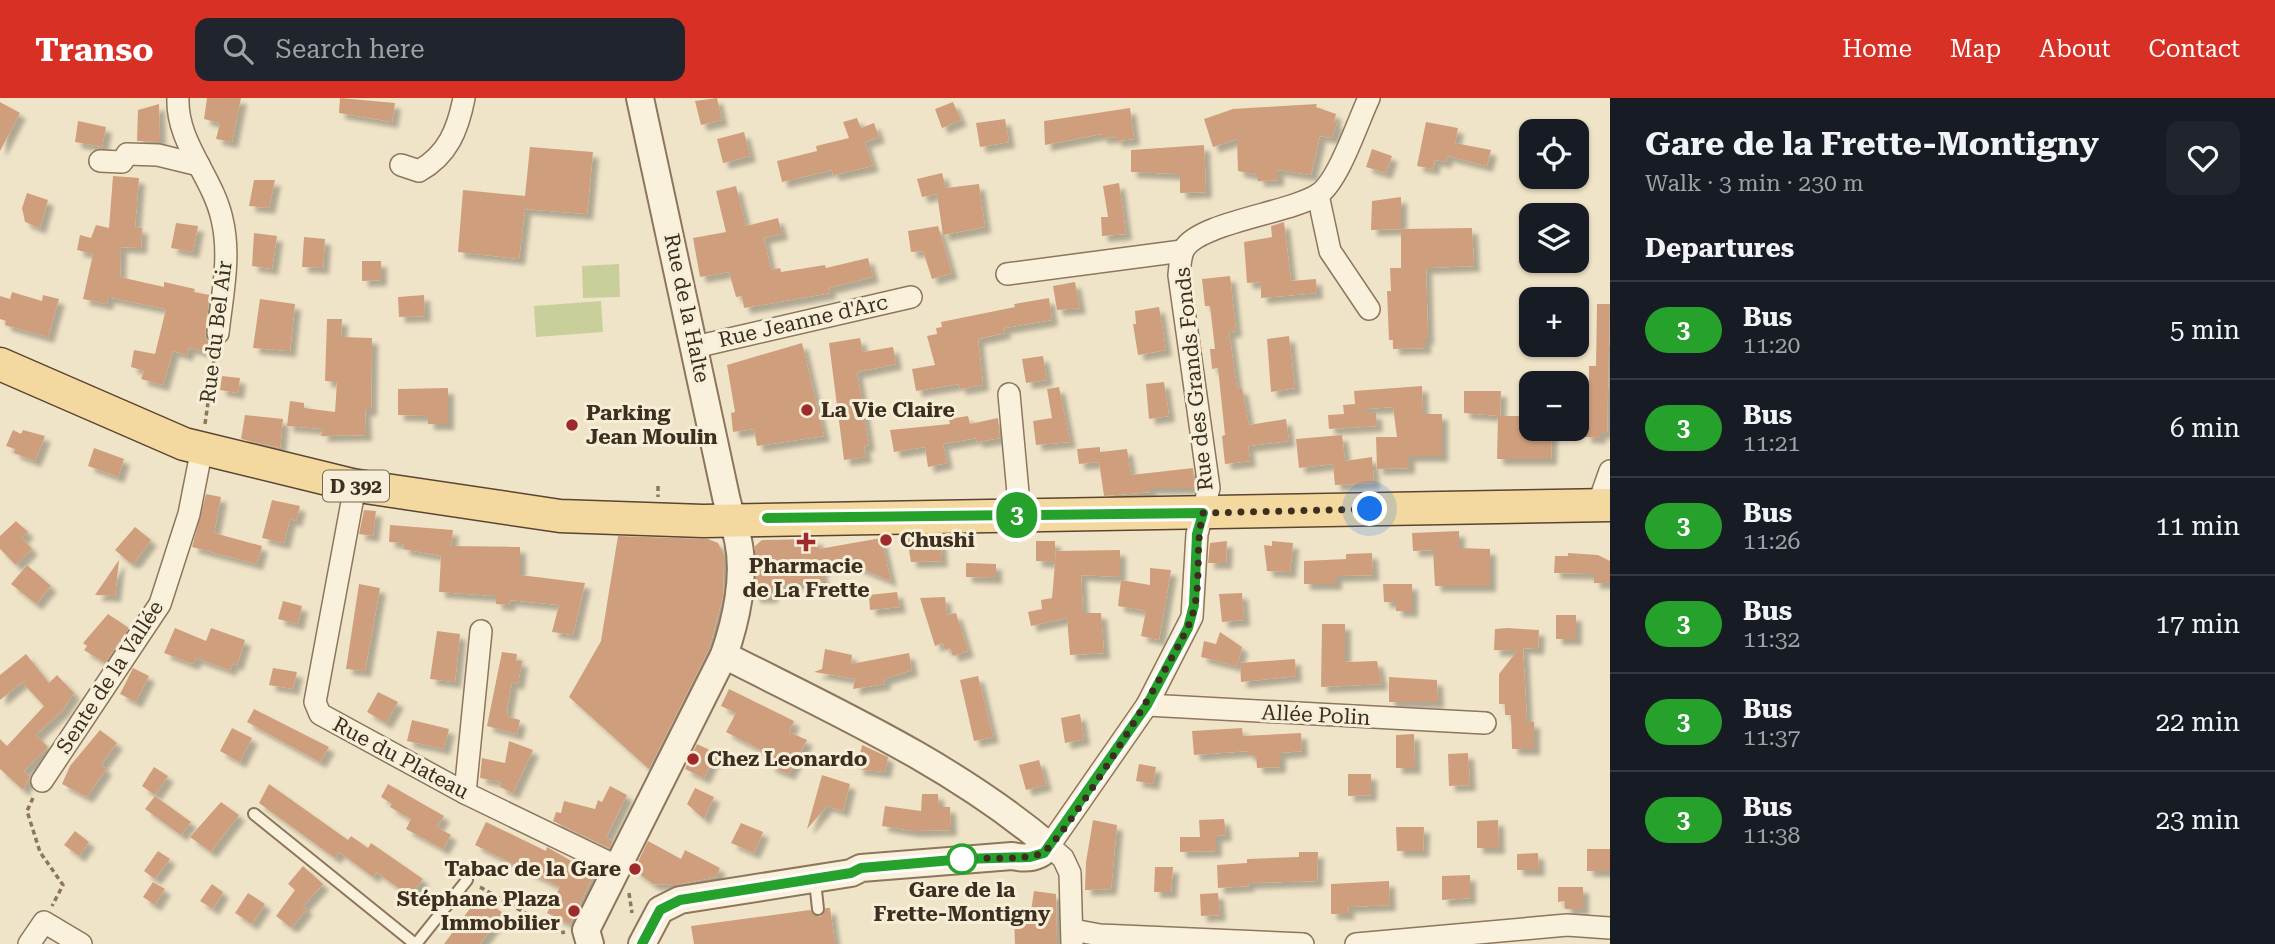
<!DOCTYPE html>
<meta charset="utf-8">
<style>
body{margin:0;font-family:"Roboto Serif",serif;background:#20242c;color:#f1f3f6;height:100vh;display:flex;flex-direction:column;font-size:26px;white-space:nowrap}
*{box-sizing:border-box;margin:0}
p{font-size:23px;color:#9ea1a6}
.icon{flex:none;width:38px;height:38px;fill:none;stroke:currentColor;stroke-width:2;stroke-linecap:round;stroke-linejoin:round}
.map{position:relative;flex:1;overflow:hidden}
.side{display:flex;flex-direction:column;background:#171b24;width:665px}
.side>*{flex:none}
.badge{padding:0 14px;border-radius:23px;font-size:24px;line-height:46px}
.controls{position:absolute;left:1519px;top:21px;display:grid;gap:14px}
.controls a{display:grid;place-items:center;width:70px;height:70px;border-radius:14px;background:#171b24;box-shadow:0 2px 5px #0004;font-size:35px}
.you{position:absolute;width:35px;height:35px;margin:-18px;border:5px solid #fff;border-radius:50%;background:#1a73e8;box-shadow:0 0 0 10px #1a73e833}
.map>.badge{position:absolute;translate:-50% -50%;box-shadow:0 0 0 4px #fff}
h2{padding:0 35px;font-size:26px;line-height:63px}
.round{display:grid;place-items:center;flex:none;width:74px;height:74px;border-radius:14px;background:#20242c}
.summary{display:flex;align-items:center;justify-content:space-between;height:119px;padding:0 35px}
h1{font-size:33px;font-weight:700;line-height:52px}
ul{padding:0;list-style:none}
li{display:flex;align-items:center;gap:21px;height:98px;padding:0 35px;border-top:2px solid #363941}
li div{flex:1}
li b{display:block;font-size:26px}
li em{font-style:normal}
li .badge{min-width:77px;font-weight:700;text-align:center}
header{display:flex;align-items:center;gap:42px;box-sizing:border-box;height:98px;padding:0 35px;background:#d93025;color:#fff}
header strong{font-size:33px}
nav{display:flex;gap:38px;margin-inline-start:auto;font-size:24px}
.search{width:490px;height:63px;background:#20242c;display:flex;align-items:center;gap:18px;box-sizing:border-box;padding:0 24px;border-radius:14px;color:#9ea1a6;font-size:26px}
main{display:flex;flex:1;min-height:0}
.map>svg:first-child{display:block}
.green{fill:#c9cf9b}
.building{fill:#cf9f7d;filter:url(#shadow)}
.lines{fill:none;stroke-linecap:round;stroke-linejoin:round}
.service-casing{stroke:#8d765c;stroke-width:14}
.minor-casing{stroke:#8d765c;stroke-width:24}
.tertiary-casing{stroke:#8d765c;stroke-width:30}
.primary-casing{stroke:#5b4430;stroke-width:35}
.path{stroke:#8d765c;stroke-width:3.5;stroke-dasharray:5 3.5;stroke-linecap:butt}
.service{stroke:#faf1dc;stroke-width:10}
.minor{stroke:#faf1dc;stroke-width:21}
.tertiary{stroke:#faf1dc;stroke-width:26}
.primary{stroke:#f3d9a0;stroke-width:32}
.line-casing{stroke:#fff;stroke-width:16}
.line{stroke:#26a22c;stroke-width:10}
.walk{stroke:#3d2e20;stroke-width:7;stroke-dasharray:0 12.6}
.poi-dot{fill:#9e2a2b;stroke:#f7eed8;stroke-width:2.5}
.stop-dot{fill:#fff;stroke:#26a22c;stroke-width:3.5}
.labels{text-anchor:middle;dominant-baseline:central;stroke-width:6;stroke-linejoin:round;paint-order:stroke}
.shield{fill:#f7eed8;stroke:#756857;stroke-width:2}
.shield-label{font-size:19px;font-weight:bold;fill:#3d2e20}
.street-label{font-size:21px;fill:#3d2e20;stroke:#f7eed8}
.poi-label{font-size:21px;font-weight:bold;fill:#3d2e20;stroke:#f7eed8;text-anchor:start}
.stop-label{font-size:21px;font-weight:bold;fill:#3d2e20;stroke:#f7eed8}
</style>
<header>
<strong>Transo</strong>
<div class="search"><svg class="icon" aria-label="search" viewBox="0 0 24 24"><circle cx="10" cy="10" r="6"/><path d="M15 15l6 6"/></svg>Search here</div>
<nav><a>Home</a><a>Map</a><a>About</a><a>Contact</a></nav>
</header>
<main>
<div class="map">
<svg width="1610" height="846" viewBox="0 0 1610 846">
<defs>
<filter id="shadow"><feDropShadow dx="6" dy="6" stdDeviation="2" flood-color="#0004"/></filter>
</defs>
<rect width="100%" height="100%" fill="#f0e4c8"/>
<!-- green -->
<g class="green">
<path d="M619,166L620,199L583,200L582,168Z"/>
<path d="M601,203L603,234L536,239L534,208Z"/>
</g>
<!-- building -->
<g class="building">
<path d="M207,0H241L232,44L216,41L220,25L204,21Z"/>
<path d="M340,0L395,5L392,24L339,15Z"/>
<path d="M717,0L722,22L701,27L695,3Z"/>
<path d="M0,4L20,15L0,53Z"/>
<path d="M953,4L961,22L942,30L935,11Z"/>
<path d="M159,6L160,44L137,43L138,12Z"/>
<path d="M1317,6L1316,9L1336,16L1334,23L1337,25L1332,40L1320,38L1311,77L1278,72V82L1258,83V77L1238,73L1237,41L1213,49L1204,21L1233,11Z"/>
<path d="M1130,10L1134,41L1116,43V39L1101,40V36L1045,47L1044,23Z"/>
<path d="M857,20L861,30L874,25L879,39L865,44L873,68L833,77L832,72L782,84L777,63L817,53L816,48L849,40L843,24Z"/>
<path d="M1005,21L1009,44L980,49L976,25Z"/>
<path d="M78,23L106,29L102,49L75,44Z"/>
<path d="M1426,24L1458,30L1455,45L1491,52L1487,68L1447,58L1446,64L1435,62L1433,71L1417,68Z"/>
<path d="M744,34L750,58L723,65L717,41Z"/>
<path d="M1204,47L1206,94L1180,95V76L1131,74V52Z"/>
<path d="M530,49L593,54L587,116L525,111L519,161L458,154L463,92L525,98Z"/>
<path d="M1372,51L1392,58L1386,75L1366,69Z"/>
<path d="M942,75L946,90L979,86L985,129L943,137L937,96L922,99L917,81Z"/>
<path d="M113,78L139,80L135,129L142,130L141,150L121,149L120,179L164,189V184L195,191L194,194L210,197L205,234L206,241L214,247L213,255L189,250L187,257L173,253L163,287L141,281L144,273L131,269L134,252L155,256L166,211L112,200H108L107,206L83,201L93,156L77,152L80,137L91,140L96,127L109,130Z"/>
<path d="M254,82H275L269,110L249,108Z"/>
<path d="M1119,85L1126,136L1102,138L1101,119H1108L1103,88Z"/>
<path d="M736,88L746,128L778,120L782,136L764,140L771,172L780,170L781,174L825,167L826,170L868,160L873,179L829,190L830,195L744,210L742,198L736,199L729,174L700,179L693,140L726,134L716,93Z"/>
<path d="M27,95L48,102L40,130L25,124L22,110Z"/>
<path d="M1401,99V131L1371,132L1372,103Z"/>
<path d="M1284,124L1291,183L1316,181L1317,195L1261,200V184L1247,185L1244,144L1272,139L1271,128Z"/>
<path d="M176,125L198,128L193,154L171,150Z"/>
<path d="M938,128L952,175L932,181L923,153L911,154L908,133Z"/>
<path d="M1472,130L1474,168L1426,170L1428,241H1425V250L1393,251V242H1389L1387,193H1391L1390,170H1401V131Z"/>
<path d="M254,135L277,138L272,171L252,168Z"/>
<path d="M304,139L325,141L323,170L302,169Z"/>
<path d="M362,163H381V182L362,183Z"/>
<path d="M1230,178L1236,233L1229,234L1237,291L1242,290L1249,327L1286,321L1289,343L1248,348L1250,363L1225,366L1222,338L1225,337L1218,270L1212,271L1210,251H1215L1210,208H1205L1202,181Z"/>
<path d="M1075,184L1080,210L1057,212L1053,188Z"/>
<path d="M12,194L42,203L43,197L59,201L48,239L5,227L6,223L0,221V198L10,201Z"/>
<path d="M424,197L425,218L399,219L398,199Z"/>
<path d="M1049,200L1052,222L1004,230L1005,235L978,241L983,287L960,291L959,286L916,293L912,271L935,267L927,238L937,236L936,230L942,229L941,224L1015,209L1014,206Z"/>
<path d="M260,201L295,206L290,253L253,250Z"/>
<path d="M1597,206H1610L1607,335H1600V340L1585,339V313H1589V268H1596Z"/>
<path d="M1159,209L1166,252L1138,257L1133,226H1136L1135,213Z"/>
<path d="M327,221H342L341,239L372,240L371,312H365L366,337L321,338L323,331L287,328L290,303L304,305V310L335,314L337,284L325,283Z"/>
<path d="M1289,238L1295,290L1271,294L1267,241Z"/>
<path d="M860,240L863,254L893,249L896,266L857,274L869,347L864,348L866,359L844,362L829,245Z"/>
<path d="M802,245L824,338L757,348L754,331L733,334L731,315L735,314L727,267Z"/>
<path d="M1043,258L1047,282L1026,285L1022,261Z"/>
<path d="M222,278L240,280L238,295L220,292Z"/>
<path d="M1164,284L1169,318L1149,321L1146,286Z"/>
<path d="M1422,288L1423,316H1442V358H1409V370L1377,371L1376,339H1397L1393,309L1366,311V315H1376L1377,328L1329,331L1328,317L1344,316L1343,307L1355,306L1354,293Z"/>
<path d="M1059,289L1070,344L1036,347L1033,323L1052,320L1047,291Z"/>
<path d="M448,290V326H428V318L398,317V291Z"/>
<path d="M1464,293H1501L1500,318L1464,315Z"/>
<path d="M245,317L283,321L280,350L241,341Z"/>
<path d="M968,318L970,326L998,320L1000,340L977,344L976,340L943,346L947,365L928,369L925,349L894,354L890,332L950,326L949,321Z"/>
<path d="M1498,318H1531V331H1552L1551,361H1497Z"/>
<path d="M13,332L21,336L23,332L45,338L35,363L14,355L15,351L6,348Z"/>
<path d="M1342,337L1345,363L1372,359L1374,385L1335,387L1333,366L1299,370L1296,341Z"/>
<path d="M1100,349V354L1127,351L1131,377L1193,370L1195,390H1150V394L1104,398L1099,364L1079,366L1077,351Z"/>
<path d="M94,350L124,361L118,379L88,368Z"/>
<path d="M206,396L221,399L214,435L262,448L257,466L192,449Z"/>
<path d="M272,402L300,408L296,423L290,421L284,445L262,440Z"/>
<path d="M364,412L376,413L373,438L359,436Z"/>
<path d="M16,423L28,434L22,440L32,451L16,467L0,451V438Z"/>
<path d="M390,427L453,432L451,448L520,449V477L585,485L573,537L552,534L559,507L510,502L509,507L496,506V498L439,494L441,458L403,451L404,445L389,444Z"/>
<path d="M135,429L151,442L135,464H129L115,452Z"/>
<path d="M1459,433V450L1490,451V488H1435L1433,452L1413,453L1412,435Z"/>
<path d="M618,438L708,441L718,445L724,457L723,498L709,551L649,671L569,599L601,543Z"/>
<path d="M881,440L891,483L850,466L821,470L823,483L772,487V499H754L755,448L762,442L817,441L819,451Z"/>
<path d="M907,440H940L942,463L911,464Z"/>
<path d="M1036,443H1055V464L1036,463Z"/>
<path d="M1227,443L1226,465H1208L1210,445Z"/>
<path d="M1272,443L1293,445L1290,474L1267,473L1264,447L1272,448Z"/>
<path d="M1120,452V479L1081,477L1083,515H1101L1104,555L1070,557L1067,520L1031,528L1028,514L1042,511L1041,502L1052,500L1056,453Z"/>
<path d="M1372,455L1373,477L1336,478V486H1304V463L1346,461V456Z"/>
<path d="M1568,455L1598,457L1610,463V485H1594V476L1554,475L1555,458H1568Z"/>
<path d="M119,462L115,498L95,497Z"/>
<path d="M966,465L996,466V480L966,479Z"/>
<path d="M27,467L51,488L36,506L11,486Z"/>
<path d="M1150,470L1171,472L1159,542L1141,538L1146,513L1118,508L1121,482L1150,487Z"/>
<path d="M359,486L380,490L365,573L346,571Z"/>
<path d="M1383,486H1412V513H1396V504H1384Z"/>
<path d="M897,494L900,509L870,512L869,497Z"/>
<path d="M1242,495L1244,522L1222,524L1219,496Z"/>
<path d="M945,499L947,517L956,515L968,553L953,558L950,550L945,552L943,545L935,548L920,500Z"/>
<path d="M283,503L302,508L298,526L278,521Z"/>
<path d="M108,516L129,530L105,565L84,552L87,548L83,545Z"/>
<rect x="1556" y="517" width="20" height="24"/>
<path d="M1322,526H1345V564L1377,563L1382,586L1321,589Z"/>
<path d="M175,530L206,543L211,530L245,542L237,567L233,565L230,572L196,560L193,566L164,555Z"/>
<path d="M1507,530L1539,532L1538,551L1523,550L1527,624H1534V651H1512L1511,617H1505V606H1499V576L1517,553L1494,552L1495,531Z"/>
<path d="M437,533L460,536L455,584L430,581Z"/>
<path d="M1220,534L1242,549L1237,568L1201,559L1204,543L1216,546Z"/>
<path d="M825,551L852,557L851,566L909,555L912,572L884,581L885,586L853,591L855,581L814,574L822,571Z"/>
<path d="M502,554L517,556L516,563H522L518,586L512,584L507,612L508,619L520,622L517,636L487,628Z"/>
<path d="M26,556L49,585L57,577L74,595L63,612L36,637L48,649L24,673L30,679L23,692L0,671V641L7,648L44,608L22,584L0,602V577Z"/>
<path d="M1295,561L1296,578L1241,584L1240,565Z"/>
<path d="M133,570L149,578L136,604L120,596Z"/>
<path d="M273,570L297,574L293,591L269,587Z"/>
<path d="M978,578L993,639L974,643L960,582Z"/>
<path d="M1389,579L1437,582L1438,604H1389Z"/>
<path d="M729,591L794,623L789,634L807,642L789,676L769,668L773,658L726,634L736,615L721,608Z"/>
<path d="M378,594L398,604L386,625L367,614Z"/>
<path d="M254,611L329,649L320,664L247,624Z"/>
<path d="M1080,616L1084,641L1065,645L1061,620Z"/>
<path d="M412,622L449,631L444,651L407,643Z"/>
<path d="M232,630L252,640L240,664L220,653Z"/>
<path d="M1242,630L1243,638L1301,635L1302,653L1280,655V669L1257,670L1256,657H1248V653L1194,657L1192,633Z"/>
<path d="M100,632L117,645L101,667L106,671L87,699L62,686L70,668Z"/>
<path d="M1414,636L1415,670H1396V637Z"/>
<path d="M509,643L533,652L513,695L500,689L501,684L480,680L482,660L505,665Z"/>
<path d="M697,646L716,655L704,680L685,671Z"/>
<path d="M862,647L888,659L885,674L857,671Z"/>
<path d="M1468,655L1470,687L1449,688L1448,656Z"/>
<path d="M1039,662L1046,687L1026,692L1019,667Z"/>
<path d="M1139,666L1156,669L1153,686L1136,683Z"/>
<path d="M154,669L168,678L155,697L142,688Z"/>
<path d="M1348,676H1371V697L1348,698Z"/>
<path d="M822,677L850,686L843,713L827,708L807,731Z"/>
<path d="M269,686L348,742L351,738L368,750L371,745L423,781L410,798L376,774L373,779L339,754L335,760L259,705Z"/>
<path d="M388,686L444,718L437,729L451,737L443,751L406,731L411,721L390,709L392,706L381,699Z"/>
<path d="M610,688L627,697L606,740L613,743L609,750L553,723L556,714L561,715L564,703L595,711L598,702L602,704Z"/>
<path d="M695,690L714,699L704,721L687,706Z"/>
<path d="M922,696H938L939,709H950L951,732L913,733L882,728L885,708L921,713Z"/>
<path d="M155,698L191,724L181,737L145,711Z"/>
<path d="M221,704L239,717L211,754L190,739Z"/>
<path d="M1224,721L1226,737L1216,738V753L1180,754V739H1200L1199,722Z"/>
<path d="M1093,722L1117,727L1111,791L1085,792L1086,764Z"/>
<path d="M1498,722L1499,750H1477V723Z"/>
<path d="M486,724L546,753L547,749L594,776L570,826L547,815L560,789L475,747Z"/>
<path d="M741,725L763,734L754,755L731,745Z"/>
<path d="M1396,729H1424L1423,753H1397Z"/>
<path d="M75,733L89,744L79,758L64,747Z"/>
<path d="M648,743L681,761L685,752L720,770L716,779L676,787L653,786L634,772Z"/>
<rect x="1587" y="751" width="23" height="22"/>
<path d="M158,753L170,761L155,781L144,773Z"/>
<path d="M1299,754H1318L1317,783L1248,785L1249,788L1218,790L1217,767L1247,765V761L1299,759Z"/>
<path d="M1538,755L1539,772H1517V756Z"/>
<path d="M303,768L323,786L303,808L307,811L293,828H289L276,818L295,792L288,786Z"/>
<path d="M1155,769H1173L1171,794H1154Z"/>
<path d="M1470,777V800L1442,802V778Z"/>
<path d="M1389,783L1390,807L1348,809L1349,816H1331V786Z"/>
<path d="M153,784L165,791L155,807L143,799Z"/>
<path d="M212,786L223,794L213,811L200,803Z"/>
<path d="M1558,789H1583V811H1565V803L1558,804Z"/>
<path d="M1034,793L1056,796L1057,846H1015L1014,817L1030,820Z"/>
<path d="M248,795L265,806L252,826L235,815Z"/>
<path d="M1218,795L1220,817L1201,818L1200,796Z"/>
<path d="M479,798L503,815L480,846H444Z"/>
<path d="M826,810H830L835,846H694L691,828L810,812L820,819Z"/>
</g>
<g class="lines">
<!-- service casing -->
<g class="service-casing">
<g id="service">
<path d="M254,716L415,846"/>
<path d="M815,783L818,811"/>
<path d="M416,846L467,782"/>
</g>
</g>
<!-- minor casing -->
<g class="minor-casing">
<g id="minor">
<path d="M178,0C176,44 213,79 222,121C231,158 222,198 218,235"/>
<path d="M100,63L122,64L127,56L158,57L199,67"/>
<path d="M401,67L419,73C448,57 458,31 464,0"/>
<path d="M1318,97L1330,153L1369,211"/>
<path d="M1007,176L1182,153"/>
<path d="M695,249L911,199"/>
<path d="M1009,296L1020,417"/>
<path d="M355,388L315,604L320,616L465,695L618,769"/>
<path d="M1598,407L1610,373"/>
<path d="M1147,607L1485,625"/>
<path d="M42,683L160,506L189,416L202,350"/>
<path d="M465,695L481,533"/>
<path d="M1073,832L1100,837L1303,846"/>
<path d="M29,846L44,824L81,846"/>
<path d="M1072,846L1070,775L1063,760L1049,748L1147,607L1192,519L1197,436L1209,390L1179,177C1180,169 1180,158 1184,151C1200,124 1291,115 1319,96C1339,82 1358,23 1369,0"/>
<path d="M1356,846L1567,827L1610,830"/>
</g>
</g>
<!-- tertiary casing -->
<g class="tertiary-casing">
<g id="tertiary">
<path d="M590,846L586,832L724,557C736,523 746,478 738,442C735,428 729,413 726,399L640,0"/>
<path d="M642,846L660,812L680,802L851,775L861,770L1012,758C1026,761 1040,760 1049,748C952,666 836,614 724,557"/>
</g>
</g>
<!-- primary casing -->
<g class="primary-casing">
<path id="primary" d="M0,266L184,346L352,387L560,418L703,423L1610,407"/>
</g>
<!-- path -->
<g class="path">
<path d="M205,326L215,254"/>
<path d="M658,388V399"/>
<path d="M33,700L27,713L40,754L63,787L52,808"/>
<path d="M480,789L560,835L565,834"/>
<path d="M629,795L632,815"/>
<path d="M988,815L1011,814"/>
</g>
<!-- service -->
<use href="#service" class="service"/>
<!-- minor -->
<use href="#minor" class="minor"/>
<!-- tertiary -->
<use href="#tertiary" class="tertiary"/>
<!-- primary -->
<use href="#primary" class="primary"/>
</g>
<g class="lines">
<!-- line casing -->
<g class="line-casing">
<path id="line" d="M642,846L660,812L680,802L851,775L861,770L964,761L1030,759L1044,755L1147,607L1188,530L1194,507L1197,436L1203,415L767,420"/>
</g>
<!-- line -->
<use href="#line" class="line"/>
<!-- walk -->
<path class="walk" d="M962,761C983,759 1025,763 1042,755C1063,745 1181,552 1191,521C1203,488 1194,450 1203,415L1370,411"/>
</g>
<!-- markers -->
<g class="poi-dot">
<circle cx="807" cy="312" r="7"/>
<circle cx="572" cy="327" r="7"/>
<circle cx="886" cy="442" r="7"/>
<path d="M802.5 433.5h7v7h7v7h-7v7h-7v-7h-7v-7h7z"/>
<circle cx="693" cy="661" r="7"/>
<circle cx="635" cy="771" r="7"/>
<circle cx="574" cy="813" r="7"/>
</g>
<circle class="stop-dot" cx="962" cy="761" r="14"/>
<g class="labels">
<!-- shield labels -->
<rect class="shield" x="323" y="372.5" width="66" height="31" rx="5"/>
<g class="shield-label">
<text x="356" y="388">D 392</text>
</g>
<!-- street labels -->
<g class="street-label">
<text transform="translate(687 210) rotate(78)">Rue de la Halte</text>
<text transform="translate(803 223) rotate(-13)">Rue Jeanne d'Arc</text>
<text transform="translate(216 234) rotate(-83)">Rue du Bel Air</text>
<text transform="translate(1194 281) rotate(-96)">Rue des Grands Fonds</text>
<text transform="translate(110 579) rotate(-57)">Sente de la Vallée</text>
<text transform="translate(1316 617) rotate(3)">Allée Polin</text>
<text transform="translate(401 660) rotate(28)">Rue du Plateau</text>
</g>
<!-- poi labels -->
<g class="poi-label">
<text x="821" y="312">La Vie Claire</text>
<text x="586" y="315">Parking<tspan x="586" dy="24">Jean Moulin</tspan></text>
<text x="900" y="442">Chushi</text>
<text x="806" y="468" text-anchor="middle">Pharmacie<tspan x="806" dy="24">de La Frette</tspan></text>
<text x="707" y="661">Chez Leonardo</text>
<text x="621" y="771" text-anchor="end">Tabac de la Gare</text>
<text x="560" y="801" text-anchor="end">Stéphane Plaza<tspan x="560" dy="24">Immobilier</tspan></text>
</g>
<!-- stop labels -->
<g class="stop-label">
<text x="962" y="792">Gare de la<tspan x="962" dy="24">Frette-Montigny</tspan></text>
</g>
</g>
</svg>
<div class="controls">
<a><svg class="icon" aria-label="locate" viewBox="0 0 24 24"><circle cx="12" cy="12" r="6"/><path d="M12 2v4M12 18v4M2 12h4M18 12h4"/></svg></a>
<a><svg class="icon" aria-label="layers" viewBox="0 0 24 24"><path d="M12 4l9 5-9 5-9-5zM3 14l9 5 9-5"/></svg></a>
<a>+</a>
<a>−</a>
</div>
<div class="you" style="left:1370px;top:411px"></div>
<b class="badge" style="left:1017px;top:417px;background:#26a22c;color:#fff">3</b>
</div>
<section class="side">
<div class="summary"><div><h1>Gare de la Frette-Montigny</h1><p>Walk · 3 min · 230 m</p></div><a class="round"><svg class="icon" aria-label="heart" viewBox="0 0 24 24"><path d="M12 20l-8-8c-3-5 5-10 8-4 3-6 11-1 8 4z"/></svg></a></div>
<h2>Departures</h2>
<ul>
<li><span class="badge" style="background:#26a22c;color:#fff">3</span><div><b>Bus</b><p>11:20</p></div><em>5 min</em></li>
<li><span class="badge" style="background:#26a22c;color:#fff">3</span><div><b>Bus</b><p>11:21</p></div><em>6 min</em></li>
<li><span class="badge" style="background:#26a22c;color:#fff">3</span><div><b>Bus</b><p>11:26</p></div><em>11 min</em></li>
<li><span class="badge" style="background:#26a22c;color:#fff">3</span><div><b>Bus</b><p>11:32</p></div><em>17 min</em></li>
<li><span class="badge" style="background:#26a22c;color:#fff">3</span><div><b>Bus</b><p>11:37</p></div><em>22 min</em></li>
<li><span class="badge" style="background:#26a22c;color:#fff">3</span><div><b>Bus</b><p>11:38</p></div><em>23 min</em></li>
</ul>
</section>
</main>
